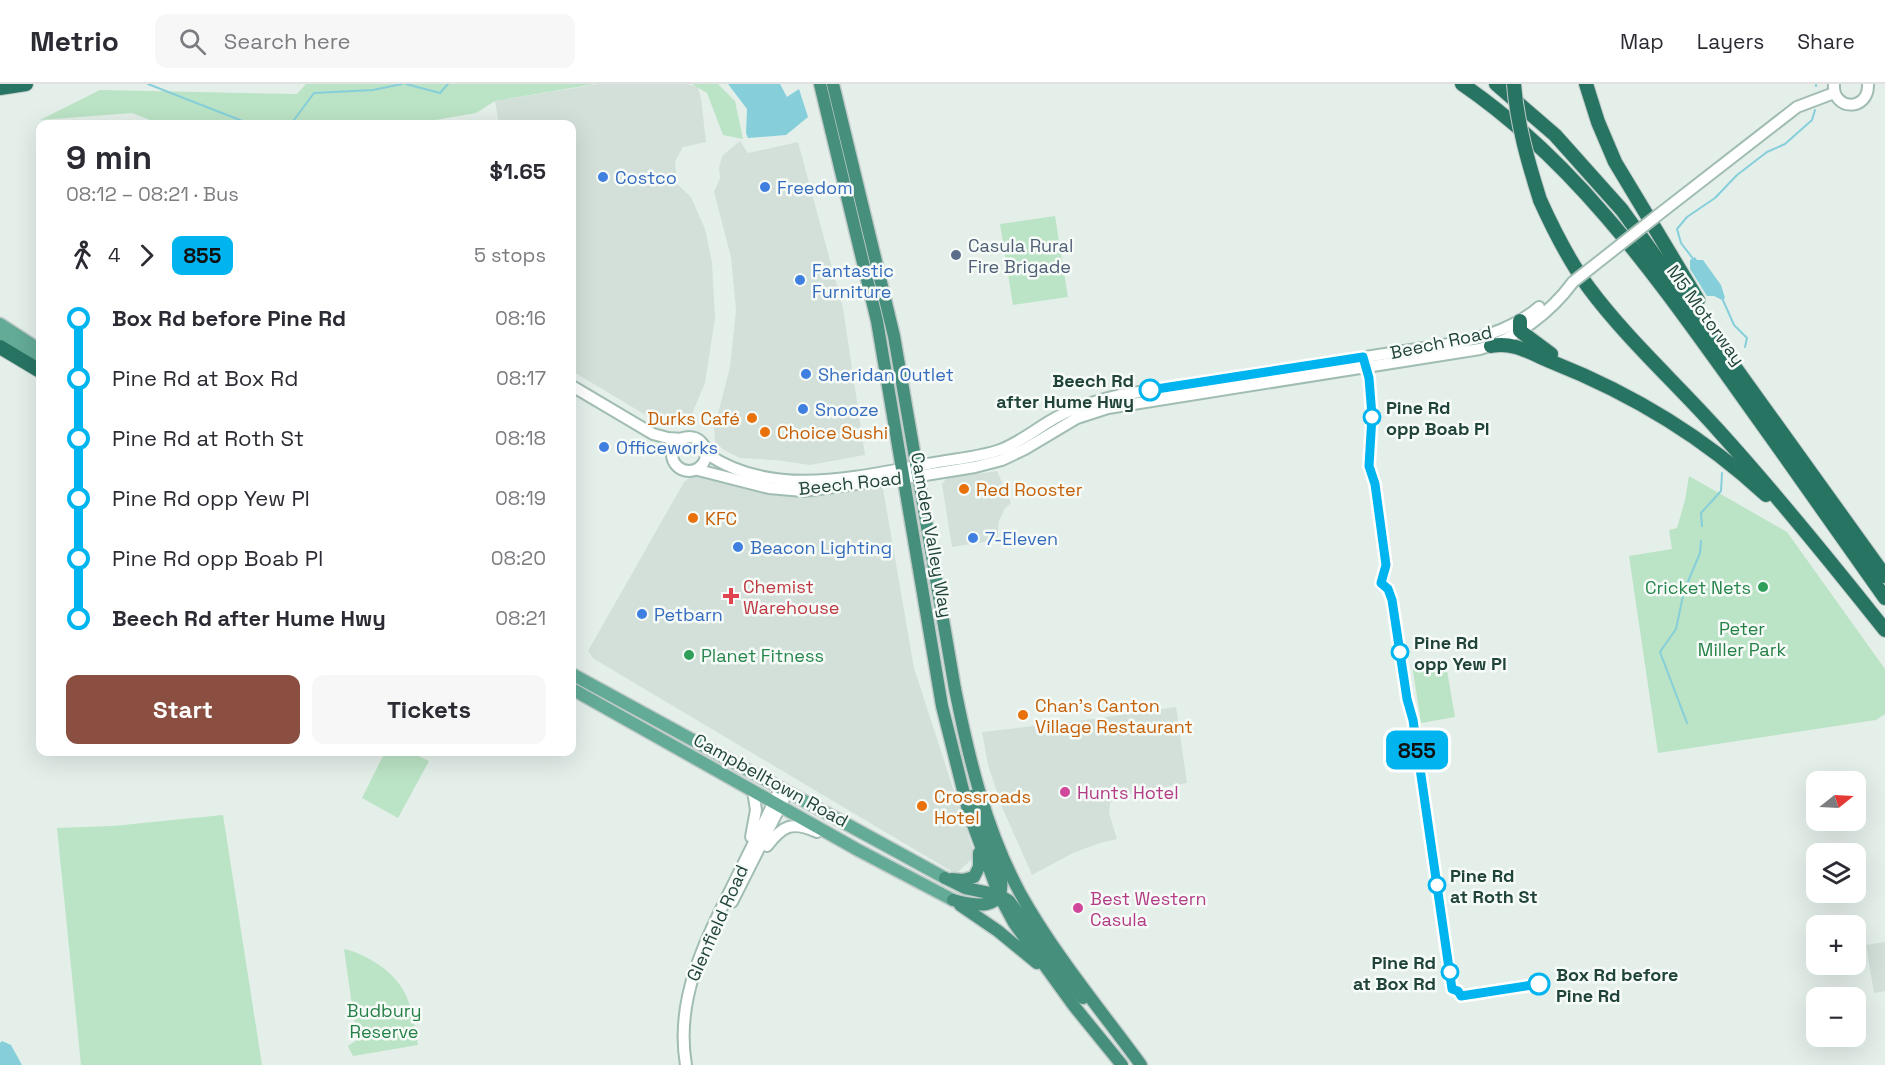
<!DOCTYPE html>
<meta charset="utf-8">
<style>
body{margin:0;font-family:"Space Grotesk",sans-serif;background:#f7f7f7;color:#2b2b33;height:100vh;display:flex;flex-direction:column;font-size:22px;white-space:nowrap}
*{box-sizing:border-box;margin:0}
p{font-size:20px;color:#7c7c81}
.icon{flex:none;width:33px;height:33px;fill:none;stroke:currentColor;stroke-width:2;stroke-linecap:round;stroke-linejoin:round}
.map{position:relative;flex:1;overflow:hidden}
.side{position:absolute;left:36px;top:36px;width:540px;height:636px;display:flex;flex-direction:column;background:#fff;border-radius:12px;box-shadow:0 6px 24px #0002}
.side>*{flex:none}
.badge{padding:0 12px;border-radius:9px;font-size:21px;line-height:39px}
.needle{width:39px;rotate:72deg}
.buttons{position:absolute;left:1806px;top:687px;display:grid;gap:12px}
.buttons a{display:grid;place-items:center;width:60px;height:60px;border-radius:12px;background:#fff;box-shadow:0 6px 24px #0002;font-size:30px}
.map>.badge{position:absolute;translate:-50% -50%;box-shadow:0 0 0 3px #fff}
.legs{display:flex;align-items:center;gap:9px;height:66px;padding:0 30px;font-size:20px}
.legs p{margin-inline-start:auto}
.summary{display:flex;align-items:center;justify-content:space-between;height:102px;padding:0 30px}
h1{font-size:33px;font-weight:800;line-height:45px}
.action{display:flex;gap:12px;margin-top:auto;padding:12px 30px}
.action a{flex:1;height:69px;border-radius:12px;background:#8a4f41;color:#fff;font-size:24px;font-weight:800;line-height:69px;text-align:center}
.action a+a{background:#f7f7f7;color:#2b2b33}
ul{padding:0 30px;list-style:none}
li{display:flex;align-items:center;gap:21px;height:60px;font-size:22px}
li i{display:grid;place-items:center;width:9px;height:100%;margin:0 8px;background:currentColor}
li i::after{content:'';width:15px;height:15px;margin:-8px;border:4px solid;border-radius:50%;background:#fff}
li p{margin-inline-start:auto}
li:first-child i{background:linear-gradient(#0000 50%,currentColor 0)}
li:last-child i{background:linear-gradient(currentColor 50%,#0000 0)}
header{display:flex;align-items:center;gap:36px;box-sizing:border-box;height:84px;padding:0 30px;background:#fff;border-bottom:2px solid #e1e1e2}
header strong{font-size:28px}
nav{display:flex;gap:33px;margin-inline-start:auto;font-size:21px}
.search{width:420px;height:54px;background:#f7f7f7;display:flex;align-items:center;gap:15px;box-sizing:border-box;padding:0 21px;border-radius:12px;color:#7c7c81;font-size:22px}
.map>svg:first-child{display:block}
.built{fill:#d2e0d9}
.green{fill:#bbe3c5}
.water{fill:#86cfda}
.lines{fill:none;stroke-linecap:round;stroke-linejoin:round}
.stream{stroke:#86cfda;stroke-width:2}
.secondary-casing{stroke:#a1bdb2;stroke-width:14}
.primary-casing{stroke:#c1cbc8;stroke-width:15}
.trunk-casing{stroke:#c1cbc8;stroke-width:15}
.motorway-casing{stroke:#c1cbc8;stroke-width:16}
.secondary{stroke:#fff;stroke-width:10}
.primary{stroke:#63aa97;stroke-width:12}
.trunk{stroke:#468f7d;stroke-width:12}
.motorway{stroke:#287463;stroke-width:14}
.secondary-bridge-casing{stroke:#a1bdb2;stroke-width:14;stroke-linecap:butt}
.motorway-bridge-casing{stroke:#c1cbc8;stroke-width:16;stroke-linecap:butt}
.secondary-bridge{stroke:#fff;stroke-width:10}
.motorway-bridge{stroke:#287463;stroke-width:14}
.line-1-casing{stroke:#fff;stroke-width:14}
.line-1{stroke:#00b5ef;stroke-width:9}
.shop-dot{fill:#3f7fe0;stroke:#f6fbf8;stroke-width:2}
.service-dot{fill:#5c6f8a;stroke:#f6fbf8;stroke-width:2}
.stop-1-dot{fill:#fff;stroke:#00b5ef;stroke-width:3}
.food-dot{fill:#e8710a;stroke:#f6fbf8;stroke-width:2}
.leisure-dot{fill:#2e9e5b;stroke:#f6fbf8;stroke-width:2}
.health-dot{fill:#e0444e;stroke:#f6fbf8;stroke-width:2}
.hotel-dot{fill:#d1479c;stroke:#f6fbf8;stroke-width:2}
.labels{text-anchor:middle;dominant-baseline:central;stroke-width:5;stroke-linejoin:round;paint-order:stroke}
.shop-label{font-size:18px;fill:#366cbe;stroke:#f6fbf8;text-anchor:start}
.service-label{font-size:18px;fill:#4e5e75;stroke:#f6fbf8;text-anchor:start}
.street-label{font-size:18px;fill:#21443a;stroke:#f6fbf8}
.stop-label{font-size:18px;font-weight:bold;fill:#21443a;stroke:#f6fbf8;text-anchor:start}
.food-label{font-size:18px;fill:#c56008;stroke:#f6fbf8;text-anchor:start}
.health-label{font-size:18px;fill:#be3a42;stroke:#f6fbf8;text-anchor:start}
.leisure-label{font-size:18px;fill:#27864d;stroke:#f6fbf8;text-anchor:end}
.park-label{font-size:18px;fill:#258047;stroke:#f6fbf8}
.hotel-label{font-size:18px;fill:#b23c85;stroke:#f6fbf8;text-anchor:start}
</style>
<header>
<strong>Metrio</strong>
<div class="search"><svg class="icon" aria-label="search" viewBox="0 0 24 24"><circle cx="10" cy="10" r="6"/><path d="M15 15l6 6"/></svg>Search here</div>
<nav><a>Map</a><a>Layers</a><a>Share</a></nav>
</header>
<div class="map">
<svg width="1885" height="981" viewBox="0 0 1885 981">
<rect width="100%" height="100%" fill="#e4efea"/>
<!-- built -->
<g class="built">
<path d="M599,0H687L698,3L701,14L706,58L683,63L675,78L677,100L691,113L705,145L712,178L715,234L705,299L691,332L669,342L654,336L572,287V40H499L495,17Z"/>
<path d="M740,57L748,69L798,58L843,224L865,371L810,381L775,376L740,374L724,366L715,358L714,345L730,283L736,226L731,173L714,108L720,94L719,84L722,72Z"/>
<path d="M997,387L1011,419L1005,424L999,437L997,456L952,463L942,400L947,394Z"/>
<path d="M692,392H707L748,404L797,411L882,399L914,584L975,772L956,790L594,575L588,567L684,398Z"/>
<path d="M1176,623L1187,699L1117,712L1110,719L1109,729L1117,755L1100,759L1073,769L1032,791L1002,723L988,681L982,648L1078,637Z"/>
<path d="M1885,858V907L1874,909L1866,861Z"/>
</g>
<!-- green -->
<g class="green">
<path d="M306,0H595L495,17L476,29L412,40H160L132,29L40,36L100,6L297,10Z"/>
<path d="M692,0H718L735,17L743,55L723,51L707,9Z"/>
<path d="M1055,132L1068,213L1013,221L1000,140Z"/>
<path d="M1689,392L1787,448L1885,585V630L1876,636L1658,669L1629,472L1672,465L1669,446L1677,444L1685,416Z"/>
<path d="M1445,575L1455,633L1421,639L1412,580Z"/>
<path d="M385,668L414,670L429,677L398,734L362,714Z"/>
<path d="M223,731L262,981H81L57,744L113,742Z"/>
<path d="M344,865C359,868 370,875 382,883C411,905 412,928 418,961L353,972L348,962L357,956Z"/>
</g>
<!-- water -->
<g class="water">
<path d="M728,0H780L787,13L799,5L808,33L786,51L748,54L746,49L747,25Z"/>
<path d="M1695,173L1697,176H1703L1721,201L1725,214L1722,216L1714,212H1707L1690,185V176Z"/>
<path d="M2,957L11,961L22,981H0V959Z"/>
</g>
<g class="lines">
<!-- stream -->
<g class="stream">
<path d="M148,0L250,40"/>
<path d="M406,0L440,9L448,0"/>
<path d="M1816,2V0"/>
<path d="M291,40L314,9L373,6L402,0"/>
<path d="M1694,176L1681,159L1677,145L1687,133L1715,114L1737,91L1767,68L1785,60L1812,36L1815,26"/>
<path d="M1722,214L1734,241L1747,254L1745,263"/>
<path d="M1702,442L1701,429L1721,407L1722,389"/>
<path d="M1687,639L1660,568L1676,545L1684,507L1700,469L1701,457"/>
</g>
<!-- secondary casing -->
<g class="secondary-casing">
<g id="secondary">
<path d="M1834,0C1832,27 1869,28 1868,0"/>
<path d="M1658,131L1797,23L1834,9"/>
<path d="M572,302L653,350L668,354L683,355"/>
<circle cx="689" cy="370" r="17"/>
<path d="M706,369C771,415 856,393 928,380C952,375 977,374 1000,366C1022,358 1039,342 1059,332C1078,322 1099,316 1120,311L1462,258C1490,251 1517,242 1539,223"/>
<path d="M698,386L769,404L803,407L919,392L975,383L1002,376L1025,365L1077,334L1108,324L1480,265C1516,255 1551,228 1573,198"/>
<path d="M751,753L756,726L753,707"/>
<path d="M767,762C783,741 792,737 817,748"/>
<path d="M732,818L787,709"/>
<path d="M686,981C675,917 703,861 731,805C747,772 764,739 780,705"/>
</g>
</g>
<!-- primary casing -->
<g class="primary-casing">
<g id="primary">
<path d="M0,240L40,266"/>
<path d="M0,251L40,279"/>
<path d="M572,590L945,794"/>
<path d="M572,605L858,766L953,816"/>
</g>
</g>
<!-- trunk casing -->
<g class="trunk-casing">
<g id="trunk">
<path d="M820,0L877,237L942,622L969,730L999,811L1014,839L1074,922L1122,981"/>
<path d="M833,0L894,252L955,605C969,675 986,746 1020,809C1054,870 1100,925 1141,981"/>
<path d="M945,794L965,804L999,811L1009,817L1083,914"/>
<path d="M952,795L963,796L974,793L979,783V769"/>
<path d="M953,816C975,822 1005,828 1001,794L972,712"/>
<path d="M960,821L998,847L1037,879"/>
</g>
</g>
<!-- motorway casing -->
<g class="motorway-casing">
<g id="motorway">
<path d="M1462,0C1573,76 1650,184 1727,291C1780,365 1833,440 1885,514"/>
<path d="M1496,0L1555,51L1622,126L1885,492"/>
<path d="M1586,0L1598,38L1615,78L1698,216"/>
<path d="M0,4L26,0"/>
<path d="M1540,116C1554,147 1569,177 1589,204C1627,255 1676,299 1718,346C1777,411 1831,478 1885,546"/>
<path d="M1520,237V247L1551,270"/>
<path d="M1491,262C1514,257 1532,270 1552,278C1630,309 1705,354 1766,411"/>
<path d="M0,263L40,287"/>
</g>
</g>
<!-- secondary -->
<use href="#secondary" class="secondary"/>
<!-- primary -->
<use href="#primary" class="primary"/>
<!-- trunk -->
<use href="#trunk" class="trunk"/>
<!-- motorway -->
<use href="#motorway" class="motorway"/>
<!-- secondary-bridge casing -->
<g class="secondary-bridge-casing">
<path id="secondary-bridge" d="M1573,198L1658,131"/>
</g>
<!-- motorway-bridge casing -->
<g class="motorway-bridge-casing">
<path id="motorway-bridge" d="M1514,0C1517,40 1528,78 1540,116"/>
</g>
<!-- secondary-bridge -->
<use href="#secondary-bridge" class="secondary-bridge"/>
<!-- motorway-bridge -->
<use href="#motorway-bridge" class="motorway-bridge"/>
</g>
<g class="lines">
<!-- line-1 casing -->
<g class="line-1-casing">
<path id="line-1" d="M1150,306L1363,273L1369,294L1372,332L1369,382L1375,400L1386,481L1381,499L1388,505L1392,516L1407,615L1413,636L1452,905L1458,907L1461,912L1539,900"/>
</g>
<!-- line-1 -->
<use href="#line-1" class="line-1"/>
</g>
<!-- markers -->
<g class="shop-dot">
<circle cx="603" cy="93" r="6"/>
<circle cx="765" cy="103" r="6"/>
<circle cx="800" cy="196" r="6"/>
<circle cx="806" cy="290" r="6"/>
<circle cx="803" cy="325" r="6"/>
<circle cx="604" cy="363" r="6"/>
<circle cx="973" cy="454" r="6"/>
<circle cx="738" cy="463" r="6"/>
<circle cx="642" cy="530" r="6"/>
</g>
<circle class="service-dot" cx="956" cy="171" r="6"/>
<g class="stop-1-dot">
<circle cx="1150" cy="306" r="10"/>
<circle cx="1372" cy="333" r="8"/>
<circle cx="1400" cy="568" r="8"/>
<circle cx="1437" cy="801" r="8"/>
<circle cx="1450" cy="888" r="8"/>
<circle cx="1539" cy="900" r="10"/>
</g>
<g class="food-dot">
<circle cx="752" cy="334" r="6"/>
<circle cx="765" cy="348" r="6"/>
<circle cx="964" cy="405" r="6"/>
<circle cx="693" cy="434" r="6"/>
<circle cx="1023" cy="631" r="6"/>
<circle cx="922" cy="722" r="6"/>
</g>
<g class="leisure-dot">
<circle cx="1763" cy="503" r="6"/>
<circle cx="689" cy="571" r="6"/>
</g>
<path class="health-dot" d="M728 503h6v6h6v6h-6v6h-6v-6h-6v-6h6z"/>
<g class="hotel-dot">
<circle cx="1065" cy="708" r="6"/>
<circle cx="1078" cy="824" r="6"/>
</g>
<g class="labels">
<!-- shop labels -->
<g class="shop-label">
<text x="615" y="93">Costco</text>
<text x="777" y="103">Freedom</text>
<text x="812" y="186">Fantastic<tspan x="812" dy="21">Furniture</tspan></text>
<text x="818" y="290">Sheridan Outlet</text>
<text x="815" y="325">Snooze</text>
<text x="616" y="363">Officeworks</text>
<text x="985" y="454">7-Eleven</text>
<text x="750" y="463">Beacon Lighting</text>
<text x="654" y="530">Petbarn</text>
</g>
<!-- service labels -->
<g class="service-label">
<text x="968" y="161">Casula Rural<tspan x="968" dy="21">Fire Brigade</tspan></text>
</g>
<!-- street labels -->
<g class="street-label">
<text transform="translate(1706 231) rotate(54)">M5 Motorway</text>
<text transform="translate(1441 258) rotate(-12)">Beech Road</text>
<text transform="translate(850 399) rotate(-6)">Beech Road</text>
<text transform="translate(932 451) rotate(80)">Camden Valley Way</text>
<text transform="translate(771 696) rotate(29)">Campbelltown Road</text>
<text transform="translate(717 839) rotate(-66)">Glenfield Road</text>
</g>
<!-- stop labels -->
<g class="stop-label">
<text x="1134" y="296" text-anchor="end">Beech Rd<tspan x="1134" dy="21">after Hume Hwy</tspan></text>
<text x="1386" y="323">Pine Rd<tspan x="1386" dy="21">opp Boab Pl</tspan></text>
<text x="1414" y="558">Pine Rd<tspan x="1414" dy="21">opp Yew Pl</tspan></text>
<text x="1450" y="791">Pine Rd<tspan x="1450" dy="21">at Roth St</tspan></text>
<text x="1436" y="878" text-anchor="end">Pine Rd<tspan x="1436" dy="21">at Box Rd</tspan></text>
<text x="1556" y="890">Box Rd before<tspan x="1556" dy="21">Pine Rd</tspan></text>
</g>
<!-- food labels -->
<g class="food-label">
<text x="740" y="334" text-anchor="end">Durks Café</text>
<text x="777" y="348">Choice Sushi</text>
<text x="976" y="405">Red Rooster</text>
<text x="705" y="434">KFC</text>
<text x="1035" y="621">Chan's Canton<tspan x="1035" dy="21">Village Restaurant</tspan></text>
<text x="934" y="712">Crossroads<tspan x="934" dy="21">Hotel</tspan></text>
</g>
<!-- health labels -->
<g class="health-label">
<text x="743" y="502">Chemist<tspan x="743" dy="21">Warehouse</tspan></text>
</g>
<!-- leisure labels -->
<g class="leisure-label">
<text x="1751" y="503">Cricket Nets</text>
<text x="701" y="571" text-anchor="start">Planet Fitness</text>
</g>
<!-- park labels -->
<g class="park-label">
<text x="1742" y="544">Peter<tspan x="1742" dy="21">Miller Park</tspan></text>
<text x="384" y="926">Budbury<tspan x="384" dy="21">Reserve</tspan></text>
</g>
<!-- hotel labels -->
<g class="hotel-label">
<text x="1077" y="708">Hunts Hotel</text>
<text x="1090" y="814">Best Western<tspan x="1090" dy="21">Casula</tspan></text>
</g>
</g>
</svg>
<div class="buttons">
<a><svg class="needle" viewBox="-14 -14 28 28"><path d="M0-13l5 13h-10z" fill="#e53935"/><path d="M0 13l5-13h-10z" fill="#7c7c81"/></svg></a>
<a><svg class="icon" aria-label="layers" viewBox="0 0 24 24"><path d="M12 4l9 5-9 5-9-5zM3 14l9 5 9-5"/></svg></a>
<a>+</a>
<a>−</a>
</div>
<b class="badge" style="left:1417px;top:666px;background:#00b5ef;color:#111">855</b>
<section class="side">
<div class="summary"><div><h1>9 min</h1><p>08:12 – 08:21 · Bus</p></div><b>$1.65</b></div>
<div class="legs"><svg class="icon" aria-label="walk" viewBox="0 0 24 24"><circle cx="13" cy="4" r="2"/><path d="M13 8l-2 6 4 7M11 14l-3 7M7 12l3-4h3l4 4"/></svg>4<svg class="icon" aria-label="forward" viewBox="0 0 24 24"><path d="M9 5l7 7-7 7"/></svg><b class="badge" style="background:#00b5ef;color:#111">855</b><p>5 stops</p></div>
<ul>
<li><i style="color:#00b5ef"></i><b>Box Rd before Pine Rd</b><p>08:16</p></li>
<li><i style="color:#00b5ef"></i><span>Pine Rd at Box Rd</span><p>08:17</p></li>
<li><i style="color:#00b5ef"></i><span>Pine Rd at Roth St</span><p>08:18</p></li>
<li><i style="color:#00b5ef"></i><span>Pine Rd opp Yew Pl</span><p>08:19</p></li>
<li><i style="color:#00b5ef"></i><span>Pine Rd opp Boab Pl</span><p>08:20</p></li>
<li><i style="color:#00b5ef"></i><b>Beech Rd after Hume Hwy</b><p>08:21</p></li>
</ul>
<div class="action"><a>Start</a><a>Tickets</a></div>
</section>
</div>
